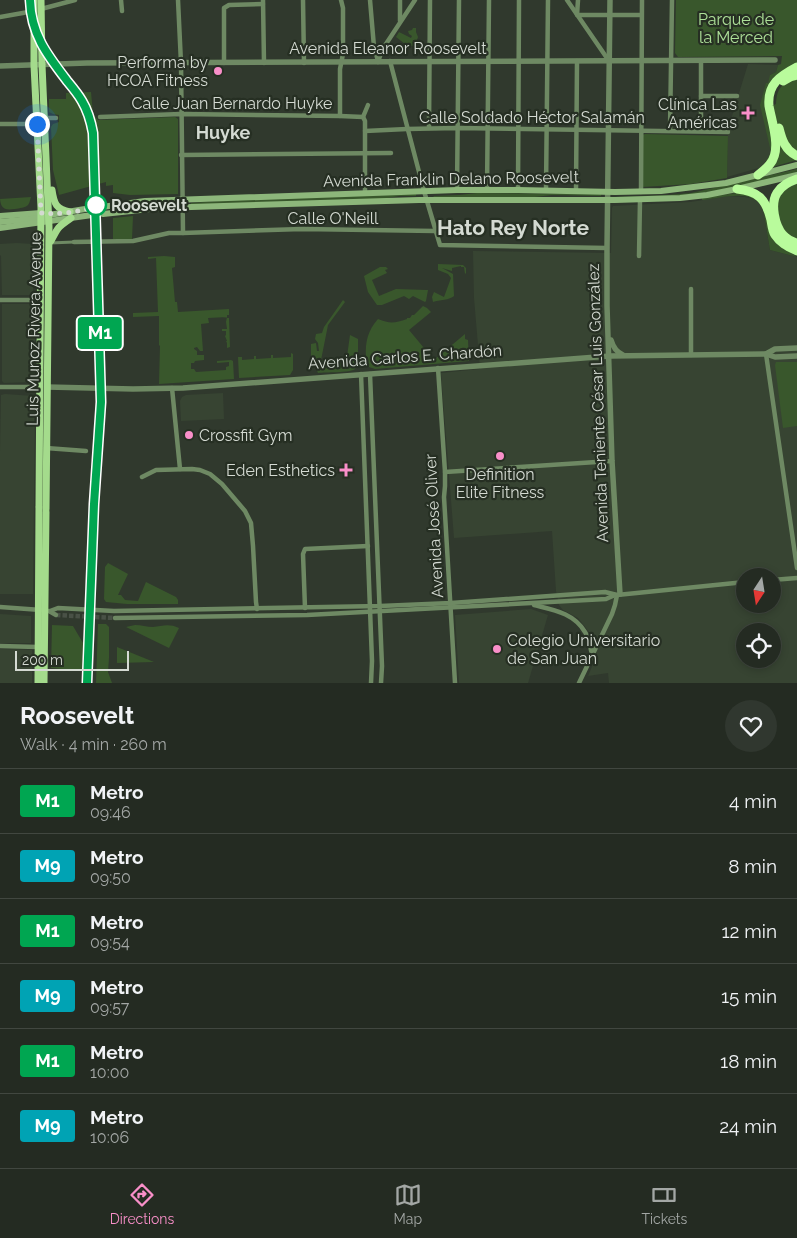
<!DOCTYPE html>
<meta charset="utf-8">
<style>
body{margin:0;font-family:Raleway,sans-serif;background:#30372f;color:#f1f3f6;height:100vh;display:flex;flex-direction:column;font-size:19px;white-space:nowrap}
*{box-sizing:border-box;margin:0}
p{font-size:16px;color:#a3a7a5}
.icon{flex:none;width:28px;height:28px;fill:none;stroke:currentColor;stroke-width:2;stroke-linecap:round;stroke-linejoin:round}
.map{position:relative;height:683px;overflow:hidden}
.details{display:flex;flex-direction:column;background:#242b22;flex:1}
.details>*{flex:none}
.badge{padding:0 10px;border-radius:4px;font-size:18px;line-height:32px}
.needle{width:32px;rotate:192deg}
.tools{position:absolute;left:736px;top:568px;display:grid;gap:10px}
.tools a{display:grid;place-items:center;width:45px;height:45px;border-radius:50%;background:#242b22;box-shadow:0 2px 8px #0003,0 0 0 1px #414740;font-size:25px}
.scale{position:absolute;left:15px;bottom:12px;width:114px;box-sizing:border-box;padding-left:5px;border:2px solid #d4dad2;border-top:0;font-size:14px;line-height:18px;white-space:nowrap;color:#d4dad2;-webkit-text-stroke:4px #262f23;paint-order:stroke}
.you{position:absolute;width:25px;height:25px;margin:-12px;border:4px solid #fff;border-radius:50%;background:#1a73e8;box-shadow:0 0 0 8px #1a73e833}
.map>.badge{position:absolute;translate:-50% -50%;box-shadow:0 0 0 2px #fff}
.round{display:grid;place-items:center;flex:none;width:52px;height:52px;border-radius:26px;background:#30372f}
.overview{display:flex;align-items:center;justify-content:space-between;height:85px;padding:0 20px}
h1{font-size:24px;font-weight:700;line-height:38px}
ul{padding:0;list-style:none}
li{display:flex;align-items:center;gap:15px;height:65px;padding:0 20px;border-top:1px solid #414740}
li div{flex:1}
li b{display:block;font-size:19px}
li em{font-style:normal}
li .badge{min-width:55px;font-weight:700;text-align:center}
.tab-bar{display:flex;justify-content:space-around;align-items:center;height:70px;border-top:1px solid #414740;background:#242b22;font-size:14px;color:#a3a7a5}
.tab-bar a{display:grid;justify-items:center;gap:2px}
.tab-bar .active{color:#f98fc9}
.map>svg:first-child{display:block}
.built{fill:#374432;fill-rule:evenodd}
.green{fill:#39572c}
.lines{fill:none;stroke-linecap:round;stroke-linejoin:round}
.minor-tunnel{stroke:#495146;stroke-width:4.5;stroke-dasharray:4.5 2;stroke-linecap:butt}
.pedestrian{stroke:#6e8963;stroke-width:3}
.minor{stroke:#6e8963;stroke-width:4.5}
.tertiary{stroke:#6e8963;stroke-width:5.5}
.secondary{stroke:#8db77b;stroke-width:6}
.primary{stroke:#a4db8c;stroke-width:7}
.motorway{stroke:#b9fb9c;stroke-width:9}
.rail{stroke:#949b92;stroke-width:1}
.line-casing{stroke:#fff;stroke-width:11}
.line{stroke:#00a651;stroke-width:8}
.walk{stroke:#d4dad2;stroke-width:5;stroke-dasharray:0 9}
.poi-dot{fill:#f98fc9;stroke:#262f23;stroke-width:2}
.stop-dot{fill:#fff;stroke:#00a651;stroke-width:2.5}
.labels{text-anchor:middle;dominant-baseline:central;stroke-width:4.5;stroke-linejoin:round;paint-order:stroke}
.park-label{font-size:16px;fill:#ade098;stroke:#262f23}
.street-label{font-size:16px;fill:#d4dad2;stroke:#262f23}
.poi-label{font-size:16px;fill:#d4dad2;stroke:#262f23;text-anchor:end}
.stop-label{font-size:16px;font-weight:bold;fill:#d4dad2;stroke:#262f23;text-anchor:start}
.neighbourhood-label{font-size:18px;font-weight:bold;fill:#d4dad2;stroke:#262f23}
.district-label{font-size:21px;font-weight:bold;fill:#d4dad2;stroke:#262f23}
</style>
<div class="map">
<svg width="797" height="683" viewBox="0 0 797 683">
<rect width="100%" height="100%" fill="#30392d"/>
<!-- built -->
<g class="built">
<path d="M748,64L778,65L776,72L770,75L771,152L770,156L762,167L727,177L728,129Z"/>
<path d="M729,196L745,197L755,199L759,202L763,209L770,250L797,257V683H609L608,673L588,676L597,655L589,632L578,618L563,610L559,605L556,591L552,531L454,538L441,373L480,369L474,298L473,251L611,253L612,208L613,206L690,202ZM745,576H772V604H745ZM745,631H772V659H745Z"/>
<path d="M17,243L33,244V295H2L1,256L0,255V244Z"/>
<path d="M2,304H35V378L31,382L4,383L2,381Z"/>
<path d="M223,393L224,419L181,421L180,401L182,397L186,395Z"/>
<path d="M5,394L34,396L35,411L33,594H0V452L1,395Z"/>
<path d="M531,609L548,615L528,683H459L455,615Z"/>
<path d="M0,614L31,616V643H0Z"/>
<path d="M0,649L32,650V683H0Z"/>
</g>
<!-- green -->
<g class="green">
<path d="M676,0H797V65L771,84L775,148L767,165L765,163L771,152L760,105L766,83H768L770,75L776,72L778,65L781,64L782,56L678,57L675,53Z"/>
<path d="M413,28H416V32L418,37L417,40L415,41V46H406V52H396V48H400V46H403L405,44L396,37L399,32L411,38L412,36L409,34L408,31L412,30Z"/>
<path d="M786,77L774,90L772,106L776,104C777,87 782,84 797,77V160L769,168L773,164L770,108L773,89Z"/>
<path d="M91,92L93,114L98,120L175,117L178,119V194L130,195L113,193V185L106,186V182L59,195L53,170L51,127L53,124L59,122V115L53,114L49,112V99H66V93Z"/>
<path d="M645,134L728,136L727,178L691,184L642,187L643,135Z"/>
<path d="M797,169V172C762,181 727,190 692,194C666,198 641,198 615,199L614,197L668,195L691,193Z"/>
<path d="M797,182V240L785,234L779,220L777,203L784,188Z"/>
<path d="M477,193L601,194V196L552,195L535,197H434L433,196L459,195Z"/>
<path d="M736,193H745L761,202L778,244L797,257L770,250L763,209C754,188 722,198 704,200H702V198Z"/>
<path d="M416,194V196H399L381,199L191,205V203L232,200Z"/>
<path d="M31,197C30,200 30,202 28,205C25,208 20,208 15,209C6,210 1,210 0,199Z"/>
<path d="M133,216L132,239H113V218Z"/>
<path d="M164,256L175,257V267L172,268L175,302H177L178,312L229,309V315H227V318H229L230,347L227,348V343L226,341H227L225,336L226,335V331H222V329H227L226,322L227,317L208,318L209,323L201,324L203,351H200L197,347L194,348V349L197,351V355H204V360L195,361L194,363H191V369H194L196,372L226,370V367L229,366V362L217,363V361L231,360L233,361L234,379L159,384L160,346L159,345V316L133,317V313L158,312L156,258L148,259V257Z"/>
<path d="M438,264L463,265L466,268V273L465,274L464,267H461V266L452,268V271L442,268L453,274L454,296C450,300 439,300 433,302L432,297L434,292L444,297L451,278L448,274L438,270Z"/>
<path d="M380,267H386L388,269L385,270L387,273L372,280L379,296L396,289L427,290H428L426,301L425,302L413,296L409,299L404,296L382,305H377L368,292L364,276Z"/>
<path d="M343,300L345,302L328,325L321,360L346,364L350,335L358,339V361H357C357,364 357,366 355,369C350,373 325,372 318,373L311,356V344L316,343L317,351H319L318,343L315,339L316,334L322,333L324,327Z"/>
<path d="M423,306L427,308L431,312L409,330L434,360L465,334V339L468,340L469,361L375,369L369,367L366,360H368V357H366C365,342 368,330 378,319C390,324 395,323 407,319V318H410L412,315H414Z"/>
<path d="M291,353L293,354V370L290,375L239,378L238,357H242V360L254,359V356H256V359L271,358V355H273V358L291,357Z"/>
<path d="M776,362H797V426L783,428L775,365Z"/>
<path d="M108,563L128,574L118,595H121L125,600L138,601L146,582L176,597L178,600V604H127L106,602L104,599L105,567Z"/>
<path d="M98,624H106L109,627V658L108,672L112,683H96Z"/>
<path d="M52,625L73,626L83,643L82,671L51,668Z"/>
<path d="M135,625C141,625 147,627 153,627C162,626 169,623 179,628L169,648L126,627Z"/>
<path d="M117,647L154,662L117,663Z"/>
</g>
<g class="lines">
<!-- minor-tunnel -->
<path class="minor-tunnel" d="M56,615L115,618"/>
<!-- pedestrian -->
<path class="pedestrian" d="M50,243L74,242"/>
<!-- minor -->
<g class="minor">
<path d="M121,0L122,11"/>
<path d="M178,0L181,63L183,233"/>
<path d="M263,0L264,63"/>
<path d="M303,0L304,63"/>
<path d="M370,0L374,47L378,61"/>
<path d="M400,0V21"/>
<path d="M567,0L609,61"/>
<path d="M578,0L577,15H641"/>
<path d="M41,9L75,0"/>
<path d="M0,17L34,11"/>
<path d="M390,61L424,191L440,245L607,248"/>
<path d="M378,62L382,50L415,0"/>
<path d="M224,63V8L229,5L263,4"/>
<path d="M701,96H737"/>
<path d="M340,116V69L343,54V8L341,0"/>
<path d="M100,117L181,114L340,116L363,117"/>
<path d="M363,117L365,121V193"/>
<path d="M363,117L368,105"/>
<path d="M45,118H56"/>
<path d="M0,124H37"/>
<path d="M429,128L430,0"/>
<path d="M670,130L672,0"/>
<path d="M365,131L407,129L457,128L728,132"/>
<path d="M701,131V61"/>
<path d="M181,155L391,153"/>
<path d="M457,190L459,0"/>
<path d="M487,190L489,0"/>
<path d="M518,190L519,0"/>
<path d="M546,190L548,0"/>
<path d="M576,191L577,61"/>
<path d="M641,192L642,0"/>
<path d="M74,242L133,241L169,233H183L302,229L435,231"/>
<path d="M639,256L640,200"/>
<path d="M0,300H40"/>
<path d="M766,354L797,568"/>
<path d="M691,355V289"/>
<path d="M438,368L445,472V486L444,497L455,683"/>
<path d="M361,374L372,661L371,683"/>
<path d="M370,374L382,666L381,683"/>
<path d="M0,387H40"/>
<path d="M172,388L180,469"/>
<path d="M46,448L86,451"/>
<path d="M445,472L612,461"/>
<path d="M142,477L156,470L192,469L200,470L210,474L222,484L245,511L251,523L253,546L256,602L257,609"/>
<path d="M772,580L797,578"/>
<path d="M534,605C554,610 574,613 585,632C589,638 590,647 592,654"/>
<path d="M0,607L41,610"/>
<path d="M305,608L303,554L305,549L368,546"/>
<path d="M49,611L56,615"/>
<path d="M50,611L58,608L114,611L380,606L451,603L605,592L617,595L745,582"/>
<path d="M115,618L307,615L606,599L615,595"/>
<path d="M0,646L38,647"/>
<path d="M579,683L612,614L615,605L617,595"/>
</g>
<!-- tertiary -->
<g class="tertiary">
<path d="M610,0L607,248V306L612,461L620,594"/>
<path d="M0,66L87,63L775,60"/>
<path d="M611,340C613,347 616,352 623,355"/>
<path d="M766,354L775,349L797,348"/>
<path d="M47,387L133,389L183,388L610,356L766,354L775,357L797,356"/>
</g>
<!-- secondary -->
<g class="secondary">
<path d="M102,207L145,201L457,190H518L615,192L661,191L726,183L797,165"/>
<path d="M103,214L159,208L419,200H615L680,198L707,195L737,189L797,175"/>
<path d="M0,216L41,213L45,214"/>
<path d="M0,222L41,218L49,215L91,208"/>
<path d="M0,228L92,215"/>
</g>
<!-- primary -->
<g class="primary">
<path d="M34,0V65L41,208L39,506"/>
<path d="M41,0L42,65L49,227L46,509"/>
<path d="M52,190C54,204 56,209 70,212"/>
<path d="M51,241C58,227 58,227 71,218"/>
<path d="M38,683L39,508"/>
<path d="M44,683L46,512"/>
</g>
<!-- motorway -->
<g class="motorway">
<path d="M783,81L790,77L797,75"/>
<path d="M779,128C782,140 785,150 797,156"/>
<path d="M758,175C762,172 767,168 770,164C782,150 772,123 769,106C767,84 780,76 797,67"/>
<path d="M797,179C789,182 782,185 777,193C770,204 775,226 783,235C787,239 792,242 797,243"/>
<path d="M737,189C758,191 766,199 771,220C772,225 772,230 775,235C780,243 789,247 797,251"/>
</g>
<!-- rail -->
<path class="rail" d="M30,0C31,48 60,64 82,101C88,111 91,122 93,133L101,402L95,492L87,683"/>
</g>
<g class="lines">
<!-- line casing -->
<g class="line-casing">
<path id="line" d="M30,0C31,35 48,56 68,82C73,88 78,94 82,101C88,111 91,122 93,133L101,402L94,504L87,683"/>
</g>
<!-- line -->
<use href="#line" class="line"/>
<!-- walk -->
<path class="walk" d="M37,124L41,213C53,215 86,212 96,205"/>
</g>
<!-- markers -->
<g class="poi-dot">
<circle cx="218" cy="71" r="5"/>
<path d="M745.5 105.5h5v5h5v5h-5v5h-5v-5h-5v-5h5z"/>
<circle cx="189" cy="435" r="5"/>
<circle cx="500" cy="456" r="5"/>
<path d="M343.5 462.5h5v5h5v5h-5v5h-5v-5h-5v-5h5z"/>
<circle cx="497" cy="649" r="5"/>
</g>
<circle class="stop-dot" cx="96" cy="205" r="10"/>
<g class="labels">
<!-- park labels -->
<g class="park-label">
<text x="736" y="19">Parque de<tspan x="736" dy="18">la Merced</tspan></text>
</g>
<!-- street labels -->
<g class="street-label">
<text x="388" y="48">Avenida Eleanor Roosevelt</text>
<text x="232" y="103">Calle Juan Bernardo Huyke</text>
<text x="532" y="117">Calle Soldado Héctor Salamán</text>
<text transform="translate(451 179) rotate(-1)">Avenida Franklin Delano Roosevelt</text>
<text x="333" y="218">Calle O'Neill</text>
<text transform="translate(34 329) rotate(-89)">Luis Munoz Rivera Avenue</text>
<text transform="translate(405 357) rotate(-4)">Avenida Carlos E. Chardón</text>
<text transform="translate(598 403) rotate(-92)">Avenida Teniente César Luis González</text>
<text transform="translate(434 526) rotate(-93)">Avenida José Oliver</text>
</g>
<!-- poi labels -->
<g class="poi-label">
<text x="208" y="62">Performa by<tspan x="208" dy="18">HCOA Fitness</tspan></text>
<text x="737" y="104">Clínica Las<tspan x="737" dy="18">Américas</tspan></text>
<text x="199" y="435" text-anchor="start">Crossfit Gym</text>
<text x="335" y="470">Eden Esthetics</text>
<text x="500" y="474" text-anchor="middle">Definition<tspan x="500" dy="18">Elite Fitness</tspan></text>
<text x="507" y="640" text-anchor="start">Colegio Universitario<tspan x="507" dy="18">de San Juan</tspan></text>
</g>
<!-- stop labels -->
<g class="stop-label">
<text x="111" y="205">Roosevelt</text>
</g>
<!-- neighbourhood labels -->
<g class="neighbourhood-label">
<text x="223" y="132">Huyke</text>
</g>
<!-- district labels -->
<g class="district-label">
<text x="513" y="227">Hato Rey Norte</text>
</g>
</g>
</svg>
<div class="tools">
<a><svg class="needle" viewBox="-14 -14 28 28"><path d="M0-13l5 13h-10z" fill="#e53935"/><path d="M0 13l5-13h-10z" fill="#a3a7a5"/></svg></a>
<a><svg class="icon" aria-label="locate" viewBox="0 0 24 24"><circle cx="12" cy="12" r="6"/><path d="M12 2v4M12 18v4M2 12h4M18 12h4"/></svg></a>
</div>
<div class="scale">200 m</div>
<div class="you" style="left:37px;top:124px"></div>
<b class="badge" style="left:100px;top:333px;background:#00a651;color:#fff">M1</b>
</div>
<section class="details">
<div class="overview"><div><h1>Roosevelt</h1><p>Walk · 4 min · 260 m</p></div><a class="round"><svg class="icon" aria-label="heart" viewBox="0 0 24 24"><path d="M12 20l-8-8c-3-5 5-10 8-4 3-6 11-1 8 4z"/></svg></a></div>
<ul>
<li><span class="badge" style="background:#00a651;color:#fff">M1</span><div><b>Metro</b><p>09:46</p></div><em>4 min</em></li>
<li><span class="badge" style="background:#00a3b4;color:#fff">M9</span><div><b>Metro</b><p>09:50</p></div><em>8 min</em></li>
<li><span class="badge" style="background:#00a651;color:#fff">M1</span><div><b>Metro</b><p>09:54</p></div><em>12 min</em></li>
<li><span class="badge" style="background:#00a3b4;color:#fff">M9</span><div><b>Metro</b><p>09:57</p></div><em>15 min</em></li>
<li><span class="badge" style="background:#00a651;color:#fff">M1</span><div><b>Metro</b><p>10:00</p></div><em>18 min</em></li>
<li><span class="badge" style="background:#00a3b4;color:#fff">M9</span><div><b>Metro</b><p>10:06</p></div><em>24 min</em></li>
</ul>
</section>
<nav class="tab-bar">
<a class="active"><svg class="icon" aria-label="directions" viewBox="0 0 24 24"><path d="M12 3l9 9-9 9-9-9zM9 14v-3h6M13 9l2 2-2 2"/></svg>Directions</a>
<a><svg class="icon" aria-label="map" viewBox="0 0 24 24"><path d="M3 6l6-2 6 2 6-2v14l-6 2-6-2-6 2zM9 4v14M15 6v14"/></svg>Map</a>
<a><svg class="icon" aria-label="tickets" viewBox="0 0 24 24"><path d="M3 7h18v10H3zM15 7v10"/></svg>Tickets</a>
</nav>
